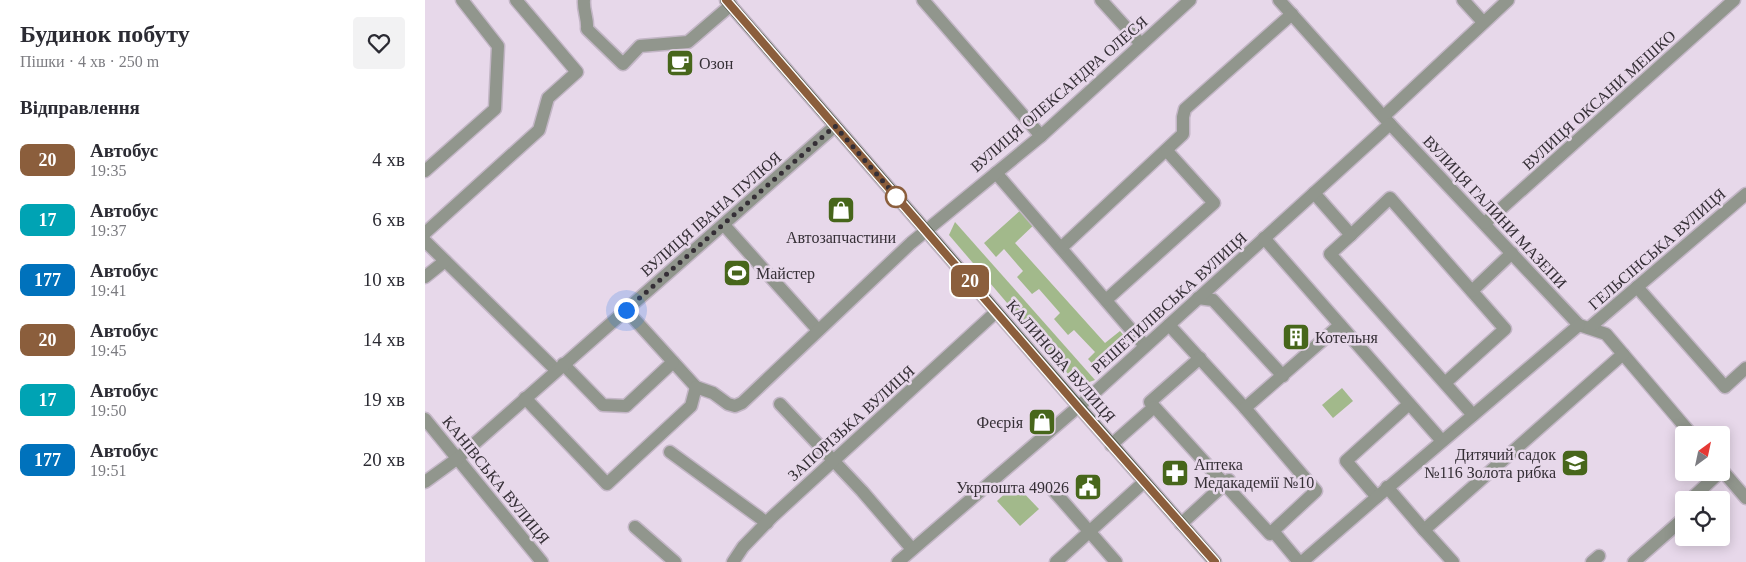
<!DOCTYPE html>
<html lang="uk">
<meta charset="utf-8">
<style>
body{margin:0;font-family:"Times New Roman",serif;background:#f2f2f3;color:#2b2b33;height:100vh;display:flex;flex-direction:column;font-size:19px;white-space:nowrap}
*{box-sizing:border-box;margin:0}
p{font-size:16px;color:#7c7c81}
.icon{flex:none;width:28px;height:28px;fill:none;stroke:currentColor;stroke-width:2;stroke-linecap:round;stroke-linejoin:round}
.map{position:relative;flex:1;overflow:hidden}
.drawer{display:flex;flex-direction:column;background:#fff;width:425px}
.drawer>*{flex:none}
.badge{padding:0 10px;border-radius:8px;font-size:18px;line-height:32px}
.needle{width:32px;rotate:33deg}
.fabs{position:absolute;left:1250px;top:426px;display:grid;gap:10px}
.fabs a{display:grid;place-items:center;width:55px;height:55px;border-radius:5px;background:#fff;box-shadow:0 2px 12px #0003;font-size:25px}
.you{position:absolute;width:25px;height:25px;margin:-12px;border:4px solid #fff;border-radius:50%;background:#1a73e8;box-shadow:0 0 0 8px #1a73e833}
.map>.badge{position:absolute;translate:-50% -50%;box-shadow:0 0 0 2px #fff}
h2{padding:0 20px;font-size:19px;line-height:45px}
.round{display:grid;place-items:center;flex:none;width:52px;height:52px;border-radius:5px;background:#f2f2f3}
.summary{display:flex;align-items:center;justify-content:space-between;height:85px;padding:0 20px}
h1{font-size:24px;font-weight:700;line-height:38px}
ul{padding:0;list-style:none}
li{display:flex;align-items:center;gap:15px;height:60px;padding:0 20px}
li div{flex:1}
li b{display:block;font-size:19px}
li em{font-style:normal}
li .badge{min-width:55px;font-weight:700;text-align:center}
main{display:flex;flex:1;min-height:0}
.map>svg:first-child{display:block}
.green{fill:#a2b98b}
.lines{fill:none;stroke-linecap:round;stroke-linejoin:round}
.minor-casing{stroke:#c3b6c6;stroke-width:15}
.major-casing{stroke:#c3b6c6;stroke-width:15}
.minor{stroke:#91968d;stroke-width:12}
.major{stroke:#535a4c;stroke-width:12}
.line-casing{stroke:#fff;stroke-width:11}
.line{stroke:#8b5e3c;stroke-width:8}
.walk{stroke:#352f36;stroke-width:5;stroke-dasharray:0 9}
.stop-dot{fill:#fff;stroke:#8b5e3c;stroke-width:2.5}
.labels{text-anchor:middle;dominant-baseline:central;stroke-width:5;stroke-linejoin:round;paint-order:stroke}
.poi-label{font-size:16px;fill:#352f36;stroke:#e7d8ea;text-anchor:start}
.street-label{font-size:16px;fill:#352f36;stroke:#e7d8ea}
</style>
<main>
<section class="drawer">
<div class="summary"><div><h1>Будинок побуту</h1><p>Пішки · 4 хв · 250 m</p></div><a class="round"><svg class="icon" aria-label="heart" viewBox="0 0 24 24"><path d="M12 20l-8-8c-3-5 5-10 8-4 3-6 11-1 8 4z"/></svg></a></div>
<h2>Відправлення</h2>
<ul>
<li><span class="badge" style="background:#8b5e3c;color:#fff">20</span><div><b>Автобус</b><p>19:35</p></div><em>4 хв</em></li>
<li><span class="badge" style="background:#00a3b4;color:#fff">17</span><div><b>Автобус</b><p>19:37</p></div><em>6 хв</em></li>
<li><span class="badge" style="background:#0072bc;color:#fff">177</span><div><b>Автобус</b><p>19:41</p></div><em>10 хв</em></li>
<li><span class="badge" style="background:#8b5e3c;color:#fff">20</span><div><b>Автобус</b><p>19:45</p></div><em>14 хв</em></li>
<li><span class="badge" style="background:#00a3b4;color:#fff">17</span><div><b>Автобус</b><p>19:50</p></div><em>19 хв</em></li>
<li><span class="badge" style="background:#0072bc;color:#fff">177</span><div><b>Автобус</b><p>19:51</p></div><em>20 хв</em></li>
</ul>
</section>
<div class="map">
<svg width="1321" height="562" viewBox="0 0 1321 562">
<rect width="100%" height="100%" fill="#e7d8ea"/>
<!-- green -->
<g class="green">
<path d="M599,207L612,222L590,243L680,343L695,331L706,344L675,372L663,359L670,352L649,330L643,335L629,319L635,313L614,289L607,294L592,277L598,271L579,249L571,257L559,243Z"/>
<path d="M530,222L670,380L653,386L524,235Z"/>
<path d="M917,388L928,401L908,418L897,405Z"/>
<path d="M590,484L614,509L595,526L572,501Z"/>
</g>
<g class="lines">
<!-- minor casing -->
<g class="minor-casing">
<g id="minor">
<path d="M159,0C158,11 163,18 162,29L198,64L215,46L263,42L306,5"/>
<path d="M498,0L616,136"/>
<path d="M676,0L716,44"/>
<path d="M854,0L965,124L1154,325L1181,334L1267,435"/>
<path d="M1038,0L1058,22"/>
<path d="M959,116L1083,0"/>
<path d="M0,171L70,109L73,46L37,0"/>
<path d="M571,173L720,346"/>
<path d="M889,193L926,235L965,198L1080,329L1020,383"/>
<path d="M1060,223L1309,0"/>
<path d="M299,225L393,330"/>
<path d="M0,233L114,130L123,98L152,72L91,0"/>
<path d="M926,235L905,254L1048,415"/>
<path d="M839,238L1017,441"/>
<path d="M0,241L131,370"/>
<path d="M636,248L758,134V117L760,109L867,14"/>
<path d="M0,277L20,261"/>
<path d="M1212,287L1300,387L1321,368"/>
<path d="M1047,291L1087,253"/>
<path d="M773,298L788,300L858,376"/>
<path d="M681,300L789,203L742,151"/>
<path d="M201,310L271,387L288,393L303,404L310,406L317,403L486,243L616,136L765,0"/>
<path d="M744,325L820,408L891,491L848,531"/>
<path d="M1164,328L1321,194"/>
<path d="M775,358L725,402L845,534L848,531L874,562"/>
<path d="M138,364L178,405L201,406L248,362"/>
<path d="M100,398L182,484L266,406L271,387"/>
<path d="M355,404L437,491L487,549"/>
<path d="M820,408L915,325"/>
<path d="M0,419L117,562"/>
<path d="M686,445L729,407"/>
<path d="M245,452L342,523"/>
<path d="M1296,469L1321,498"/>
<path d="M0,482L33,458L410,126"/>
<path d="M962,487L999,530L1198,354"/>
<path d="M628,490L691,562"/>
<path d="M952,497L921,461L984,404"/>
<path d="M1265,500L1295,472"/>
<path d="M756,524L804,480"/>
<path d="M210,527L250,562"/>
<path d="M999,530L1028,562"/>
<path d="M308,562L318,547L347,517L571,312"/>
<path d="M473,562L668,394L965,124"/>
<path d="M631,562L719,482"/>
<path d="M877,562L952,497L1154,325"/>
<path d="M1167,562L1174,556"/>
<path d="M1209,562L1259,518"/>
</g>
</g>
<!-- major casing -->
<g class="major-casing">
<path id="major" d="M301,0L654,407L790,562"/>
</g>
<!-- minor -->
<use href="#minor" class="minor"/>
<!-- major -->
<use href="#major" class="major"/>
</g>
<g class="lines">
<!-- line casing -->
<g class="line-casing">
<path id="line" d="M301,0L654,408L790,562"/>
</g>
<!-- line -->
<use href="#line" class="line"/>
<!-- walk -->
<path class="walk" d="M201,310L410,126L475,201L471,197"/>
</g>
<!-- icons -->
<defs>
<g id="cafe-square" transform="scale(1.4375)"><rect x="-9" y="-9" width="18" height="18" rx="4" fill="#47661b" stroke="#e7d8ea"/><path d="M-5.5-4.5H6V0H3Q3 3.5 0 3.5H-2.5Q-5.5 3.5-5.5 0ZM3-3.2v2h1.7v-2ZM-6 4.5H4V6H-6Z" fill="#fff"/></g>
<g id="shop-square" transform="scale(1.4375)"><rect x="-9" y="-9" width="18" height="18" rx="4" fill="#47661b" stroke="#e7d8ea"/><path d="M-5-2.5h2.3a2.7 3.5 0 0 1 5.4 0H5L5.5 6h-11ZM-1.5-2.5h3a1.5 2.3 0 0 0-3 0Z" fill="#fff"/></g>
<g id="stadium-square" transform="scale(1.4375)"><rect x="-9" y="-9" width="18" height="18" rx="4" fill="#47661b" stroke="#e7d8ea"/><path d="M0-5a6.5 5 0 1 0 0 10a6.5 5 0 1 0 0-10ZM-3.5-1.8h7v3.6h-7Z" fill="#fff"/></g>
<g id="building-square" transform="scale(1.4375)"><rect x="-9" y="-9" width="18" height="18" rx="4" fill="#47661b" stroke="#e7d8ea"/><path d="M-4-6H4V6H1V3H-1V6H-4ZM-2.5-4.3h1.7v1.8h-1.7ZM.8-4.3h1.7v1.8H.8ZM-2.5-1h1.7V.8h-1.7ZM.8-1h1.7V.8H.8Z" fill="#fff"/></g>
<g id="school-square" transform="scale(1.4375)"><rect x="-9" y="-9" width="18" height="18" rx="4" fill="#47661b" stroke="#e7d8ea"/><path d="M0-5L7-2L0 1L-7-2ZM-4 1L0 2.5L4 1V4Q0 6-4 4Z" fill="#fff"/></g>
<g id="pharmacy-square" transform="scale(1.4375)"><rect x="-9" y="-9" width="18" height="18" rx="4" fill="#47661b" stroke="#e7d8ea"/><path d="M-2-6h4v4h4v4h-4v4h-4v-4h-4v-4h4Z" fill="#fff"/></g>
<g id="civic-square" transform="scale(1.4375)"><rect x="-9" y="-9" width="18" height="18" rx="4" fill="#47661b" stroke="#e7d8ea"/><path d="M-.6-6.5H3V-4.5H.6V-3L4-1V1h2V6H-6V1h2V-1L-.6-3ZM-1.2 2.5V6h2.4V2.5Z" fill="#fff"/></g>
</defs>
<g fill-rule="evenodd">
<use href="#cafe-square" x="255" y="63"/>
<use href="#shop-square" x="416" y="210"/>
<use href="#stadium-square" x="312" y="273"/>
<use href="#building-square" x="871" y="337"/>
<use href="#shop-square" x="617" y="422"/>
<use href="#school-square" x="1150" y="463"/>
<use href="#pharmacy-square" x="750" y="473"/>
<use href="#civic-square" x="663" y="487"/>
</g>
<!-- markers -->
<circle class="stop-dot" cx="471" cy="197" r="10"/>
<g class="labels">
<!-- poi labels -->
<g class="poi-label">
<text x="274" y="63">Озон</text>
<text x="416" y="237" text-anchor="middle">Автозапчастини</text>
<text x="331" y="273">Майстер</text>
<text x="890" y="337">Котельня</text>
<text x="598" y="422" text-anchor="end">Феєрія</text>
<text x="1131" y="454" text-anchor="end">Дитячий садок<tspan x="1131" dy="18">№116 Золота рибка</tspan></text>
<text x="769" y="464">Аптека<tspan x="769" dy="18">Медакадемії №10</tspan></text>
<text x="644" y="487" text-anchor="end">Укрпошта 49026</text>
</g>
<!-- street labels -->
<g class="street-label">
<text transform="translate(634 94) rotate(-41)">ВУЛИЦЯ ОЛЕКСАНДРА ОЛЕСЯ</text>
<text transform="translate(1174 100) rotate(-42)">ВУЛИЦЯ ОКСАНИ МЕШКО</text>
<text transform="translate(1070 212) rotate(47)">ВУЛИЦЯ ГАЛИНИ МАЗЕПИ</text>
<text transform="translate(286 214) rotate(-41)">ВУЛИЦЯ ІВАНА ПУЛЮЯ</text>
<text transform="translate(1232 249) rotate(-41)">ГЕЛЬСІНСЬКА ВУЛИЦЯ</text>
<text transform="translate(744 303) rotate(-42)">РЕШЕТИЛІВСЬКА ВУЛИЦЯ</text>
<text transform="translate(636 361) rotate(49)">КАЛИНОВА ВУЛИЦЯ</text>
<text transform="translate(426 423) rotate(-42)">ЗАПОРІЗЬКА ВУЛИЦЯ</text>
<text transform="translate(71 480) rotate(51)">КАНІВСЬКА ВУЛИЦЯ</text>
</g>
</g>
</svg>
<div class="fabs">
<a><svg class="needle" viewBox="-14 -14 28 28"><path d="M0-13l5 13h-10z" fill="#e53935"/><path d="M0 13l5-13h-10z" fill="#7c7c81"/></svg></a>
<a><svg class="icon" aria-label="locate" viewBox="0 0 24 24"><circle cx="12" cy="12" r="6"/><path d="M12 2v4M12 18v4M2 12h4M18 12h4"/></svg></a>
</div>
<div class="you" style="left:201px;top:310px"></div>
<b class="badge" style="left:545px;top:281px;background:#8b5e3c;color:#fff">20</b>
</div>
</main>
